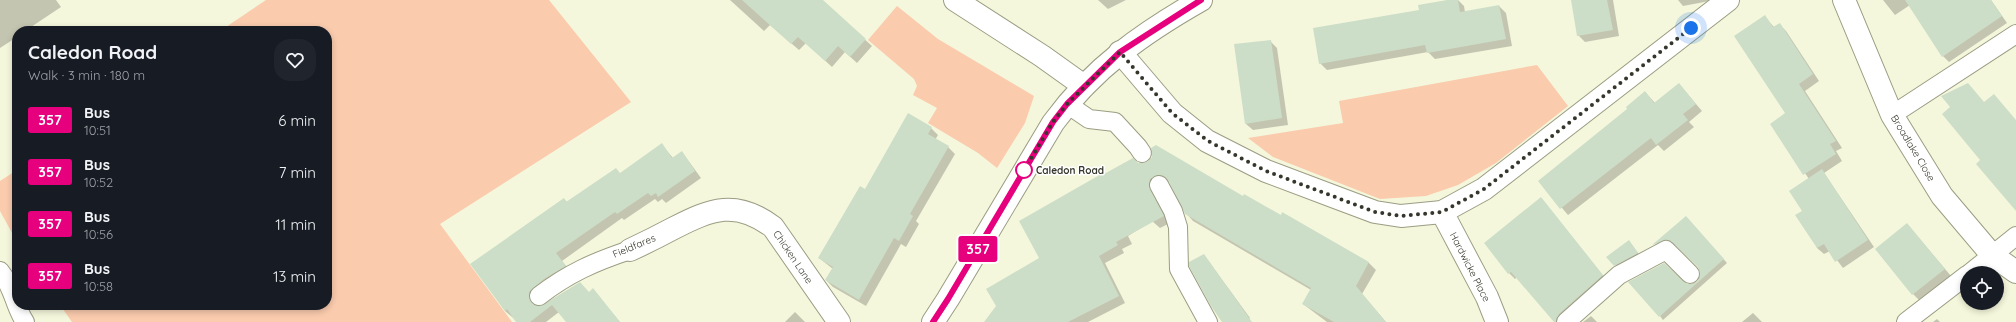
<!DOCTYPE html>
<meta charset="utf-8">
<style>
body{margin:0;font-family:Quicksand,sans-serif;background:#20242c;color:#f1f3f6;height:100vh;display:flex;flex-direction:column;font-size:15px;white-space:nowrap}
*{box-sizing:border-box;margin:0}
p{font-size:13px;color:#9ea1a6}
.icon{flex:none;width:22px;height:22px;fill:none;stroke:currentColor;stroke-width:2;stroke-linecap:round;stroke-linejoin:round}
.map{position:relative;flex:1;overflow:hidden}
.details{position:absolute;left:12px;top:26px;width:320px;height:284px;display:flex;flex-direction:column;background:#171b24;border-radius:16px;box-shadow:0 2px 6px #0003}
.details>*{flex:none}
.badge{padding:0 8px;border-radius:3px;font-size:14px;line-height:26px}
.tools{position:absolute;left:1960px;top:266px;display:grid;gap:8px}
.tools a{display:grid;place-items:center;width:44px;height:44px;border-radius:50%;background:#171b24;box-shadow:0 2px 6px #0003;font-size:20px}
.you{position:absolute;width:20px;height:20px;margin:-10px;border:3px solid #fff;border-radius:50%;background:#1a73e8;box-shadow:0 0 0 6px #1a73e833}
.map>.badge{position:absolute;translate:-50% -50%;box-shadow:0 0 0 2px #fff}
.round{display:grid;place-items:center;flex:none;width:42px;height:42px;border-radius:16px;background:#20242c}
.headline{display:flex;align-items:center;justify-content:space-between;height:68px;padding:0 16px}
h1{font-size:19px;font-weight:800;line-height:30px}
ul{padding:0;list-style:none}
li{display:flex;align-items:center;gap:12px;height:52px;padding:0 16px}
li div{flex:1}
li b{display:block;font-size:15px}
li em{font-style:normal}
li .badge{min-width:44px;font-weight:700;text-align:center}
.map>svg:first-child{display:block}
.green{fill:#facbad}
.shadow{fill:#0003}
.building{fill:#ccdec8}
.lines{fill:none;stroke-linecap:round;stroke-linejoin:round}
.service-casing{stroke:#9b9d83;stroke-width:20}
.minor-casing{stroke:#9b9d83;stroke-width:24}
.service{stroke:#fff;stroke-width:18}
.minor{stroke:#fff;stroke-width:22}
.line-casing{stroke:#fff;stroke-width:9}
.line{stroke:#e6007e;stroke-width:6}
.walk{stroke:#36372c;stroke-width:4;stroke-dasharray:0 7.2}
.stop-dot{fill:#fff;stroke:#e6007e;stroke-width:2}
.labels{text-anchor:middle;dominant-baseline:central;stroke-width:3;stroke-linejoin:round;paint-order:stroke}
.street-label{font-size:10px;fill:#36372c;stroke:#fff}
.stop-label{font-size:10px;font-weight:bold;fill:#36372c;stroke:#fff;text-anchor:start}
</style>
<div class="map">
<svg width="2016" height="322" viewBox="0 0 2016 322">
<rect width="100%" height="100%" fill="#f5f7dc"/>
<!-- green -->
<g class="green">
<path d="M266,0H549L631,102L440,224L512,322H72L60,305H327V31H220Z"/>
<path d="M897,6L938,39L1034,96L1025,123L997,168L978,153L928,123L937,108L913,95L917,86L914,79L868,40Z"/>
<path d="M1537,65L1568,106L1496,163L1458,185L1426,196L1380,199L1273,157L1248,138L1343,123L1339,101Z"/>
<path d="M17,170V242L0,211V181Z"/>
</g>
<!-- shadow -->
<g class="shadow">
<path d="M0,0H56L61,7L25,31H17V37L0,48Z"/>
<path d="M730,0H821L872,46L857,63L845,52L832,67L806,43L799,50L770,25L764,31Z"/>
<path d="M1098,0H1126L1108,9Z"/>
<path d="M1453,0H1458L1464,6L1465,12L1499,6L1506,13L1512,46L1435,59L1428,52L1327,70L1320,63L1420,11Z"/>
<path d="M1572,0H1613L1619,36L1585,42L1578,35Z"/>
<path d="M1678,0H1715L1683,6Z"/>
<path d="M1883,0H1991L2007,23L1949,62L1943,56L1910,5L1895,15Z"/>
<path d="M1765,17L1774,27L1779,24L1786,31L1819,81L1805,91L1842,148L1836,151L1842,161L1824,173L1874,247L1843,268L1830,251L1824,254L1817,248L1804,211L1809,179L1771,124L1786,114Z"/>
<path d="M1270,41L1277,48L1288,125L1253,130L1246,124Z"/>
<path d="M1679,84L1702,111L1689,122L1694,127L1664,151L1658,145L1568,215L1539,181L1629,109L1645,92L1655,103Z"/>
<path d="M931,128L938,135L935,140L948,147L955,154L916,221L919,224L906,247L901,244L866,306L833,287L826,280L833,269L819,258L865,190Z"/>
<path d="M662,145L673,158L682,152L701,178L666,203L662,199L658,202L655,199L624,220L622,218L562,261L572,273L536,298L537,306L540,308L589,293L593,290L620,322H567L559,312L546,322H518L505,311L472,264L564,199L567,202L620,174Z"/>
<path d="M1137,164L1244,197L1281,216L1283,213L1369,263L1376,270L1362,294L1386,322H1327L1303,304L1311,290L1193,221L1186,213L1170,182L1166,181L1170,223L1160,228L1152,221L1128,236L1132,244L1122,249L1124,253L1105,263L1125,303L1088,322H985L1041,258L1104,175Z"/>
<path d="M1541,198L1608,282L1564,322H1555L1517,277L1515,279L1509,273Z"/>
<path d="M1686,217L1727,263L1663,320L1660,316L1687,285L1698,282L1701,272L1698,266L1678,246L1671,243L1657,249L1654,246Z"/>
<path d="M1907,224L1951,276L1920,301L1913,294Z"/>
<path d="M1629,241L1641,257L1618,269L1615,265Z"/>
<path d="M1204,255L1250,318L1244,322H1224Z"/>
<path d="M795,312L805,322H785Z"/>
<path d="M1753,313L1762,322H1742Z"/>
<path d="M1591,316L1597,322H1583Z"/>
<path d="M1937,319L1940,322H1933Z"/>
</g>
<!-- building -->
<g class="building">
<path d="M742,0H823L866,39L850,57L838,46L825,61L798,37L791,44Z"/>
<path d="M1447,0H1458L1460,12L1499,5L1506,39L1427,53L1425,45L1319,64L1313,28L1419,10L1418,5Z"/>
<path d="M1571,0H1607L1613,30L1577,36Z"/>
<path d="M1905,0H1991L2002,16L1942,57Z"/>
<path d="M1765,15L1773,27L1780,23L1813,74L1799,84L1836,141L1830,144L1836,154L1803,175L1770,124L1785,113L1734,36Z"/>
<path d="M1271,40L1282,118L1245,124L1234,44Z"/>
<path d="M1679,83L1696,104L1683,114L1688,120L1656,145L1651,138L1560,209L1538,181L1627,109L1626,107L1645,91L1654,103Z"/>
<path d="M1968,83L1984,102L1994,94L2016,120V211L1976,164L1980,160L1942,114L1950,107L1941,96Z"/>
<path d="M908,113L932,127L928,134L949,146L910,214L913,216L899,241L894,238L859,300L825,280L833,267L818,258L860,186L865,189Z"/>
<path d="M662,143L672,158L682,151L695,171L658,197L656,193L651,196L648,193L617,214L615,212L556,253L566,266L544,279L529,292L531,302L541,306L580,282L589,292L593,288L620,322H566L552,305L530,322H516L507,309L505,311L470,264L564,198L566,202L616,168L620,173Z"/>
<path d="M1156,145L1243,196L1244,194L1281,215L1282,212L1369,262L1356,286L1386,322H1334L1302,304L1311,288L1185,214L1168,180L1164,176L1159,175L1150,179L1149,185L1164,216L1116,242L1118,245L1099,256L1119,296L1068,322H984L996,306L986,289L1039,258L1019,221L1103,173L1104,174L1133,158L1138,163L1147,162L1152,157L1151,148Z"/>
<path d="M1822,169L1868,240L1835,262L1824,244L1817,248L1795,215L1802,211L1789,191Z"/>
<path d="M1541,197L1603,275L1559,314L1556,322H1554L1511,272L1508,274L1484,243Z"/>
<path d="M1686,216L1724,259L1659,317L1628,282L1664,263L1687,284H1693L1698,281L1700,276L1698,267L1673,243L1667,240L1652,245Z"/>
<path d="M1907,223L1945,269L1912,295L1875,249Z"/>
<path d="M1629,240L1638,253L1614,266L1606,257Z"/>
<path d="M1204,254L1252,322H1222L1211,306L1189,266V262Z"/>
</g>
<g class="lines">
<!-- service casing -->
<g class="service-casing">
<g id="service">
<path d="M1067,104L1089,119L1115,122L1138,147L1142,153"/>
<path d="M1892,115L2016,34"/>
<path d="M1159,185L1173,211L1178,227L1179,269L1208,322"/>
<path d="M0,271C14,288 14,306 25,322"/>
<path d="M1970,273L2016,236"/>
<path d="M539,296C569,273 594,262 630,250"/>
<path d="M1566,322L1619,275L1666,250L1690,274"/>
<path d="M1906,322L1967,275"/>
</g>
</g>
<!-- minor casing -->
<g class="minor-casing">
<g id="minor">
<path d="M955,0L1042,56L1084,86"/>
<path d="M1844,0L1892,115L1942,196L1992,255L2016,272"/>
<path d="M1120,52L1172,113L1207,141L1266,171L1335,197L1375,212L1401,216L1442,212L1484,189L1728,0"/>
<path d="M1442,212L1487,297L1497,322"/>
<path d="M630,250C645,243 659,236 674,228C711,209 736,199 773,227L839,322"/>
<path d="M933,322L948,299L1053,123C1093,68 1143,33 1201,0"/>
</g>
</g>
<!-- service -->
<use href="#service" class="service"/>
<!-- minor -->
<use href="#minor" class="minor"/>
</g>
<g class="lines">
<!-- line casing -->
<g class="line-casing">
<path id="line" d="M933,322L948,299L1053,122L1067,104L1120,52L1201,0"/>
</g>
<!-- line -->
<use href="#line" class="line"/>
<!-- walk -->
<path class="walk" d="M1024,170L1053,122L1067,104L1120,52L1172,113L1208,141L1266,171L1375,212L1401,216L1442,212L1484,189L1691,28"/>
</g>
<!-- markers -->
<circle class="stop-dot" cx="1024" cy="170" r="8"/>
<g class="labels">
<!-- street labels -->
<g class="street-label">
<text transform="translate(1913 148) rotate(59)">Broadlake Close</text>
<text transform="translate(634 246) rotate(-23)">Fieldfares</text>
<text transform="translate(793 257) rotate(56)">Chicken Lane</text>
<text transform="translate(1470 267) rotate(63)">Hardwicke Place</text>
</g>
<!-- stop labels -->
<g class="stop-label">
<text x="1036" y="170">Caledon Road</text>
</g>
</g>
</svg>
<div class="tools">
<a><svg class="icon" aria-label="locate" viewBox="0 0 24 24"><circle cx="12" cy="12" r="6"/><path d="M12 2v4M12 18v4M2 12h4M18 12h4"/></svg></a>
</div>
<div class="you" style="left:1691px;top:28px"></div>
<b class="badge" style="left:978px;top:249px;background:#e6007e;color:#fff">357</b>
<section class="details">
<div class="headline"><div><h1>Caledon Road</h1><p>Walk · 3 min · 180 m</p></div><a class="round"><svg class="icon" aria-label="heart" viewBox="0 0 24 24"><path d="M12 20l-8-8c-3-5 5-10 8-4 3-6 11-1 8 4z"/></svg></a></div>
<ul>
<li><span class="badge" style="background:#e6007e;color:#fff">357</span><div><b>Bus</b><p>10:51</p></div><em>6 min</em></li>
<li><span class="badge" style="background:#e6007e;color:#fff">357</span><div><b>Bus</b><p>10:52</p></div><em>7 min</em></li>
<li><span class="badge" style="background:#e6007e;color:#fff">357</span><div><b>Bus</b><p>10:56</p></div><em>11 min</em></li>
<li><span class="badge" style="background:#e6007e;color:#fff">357</span><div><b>Bus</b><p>10:58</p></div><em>13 min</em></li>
</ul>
</section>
</div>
